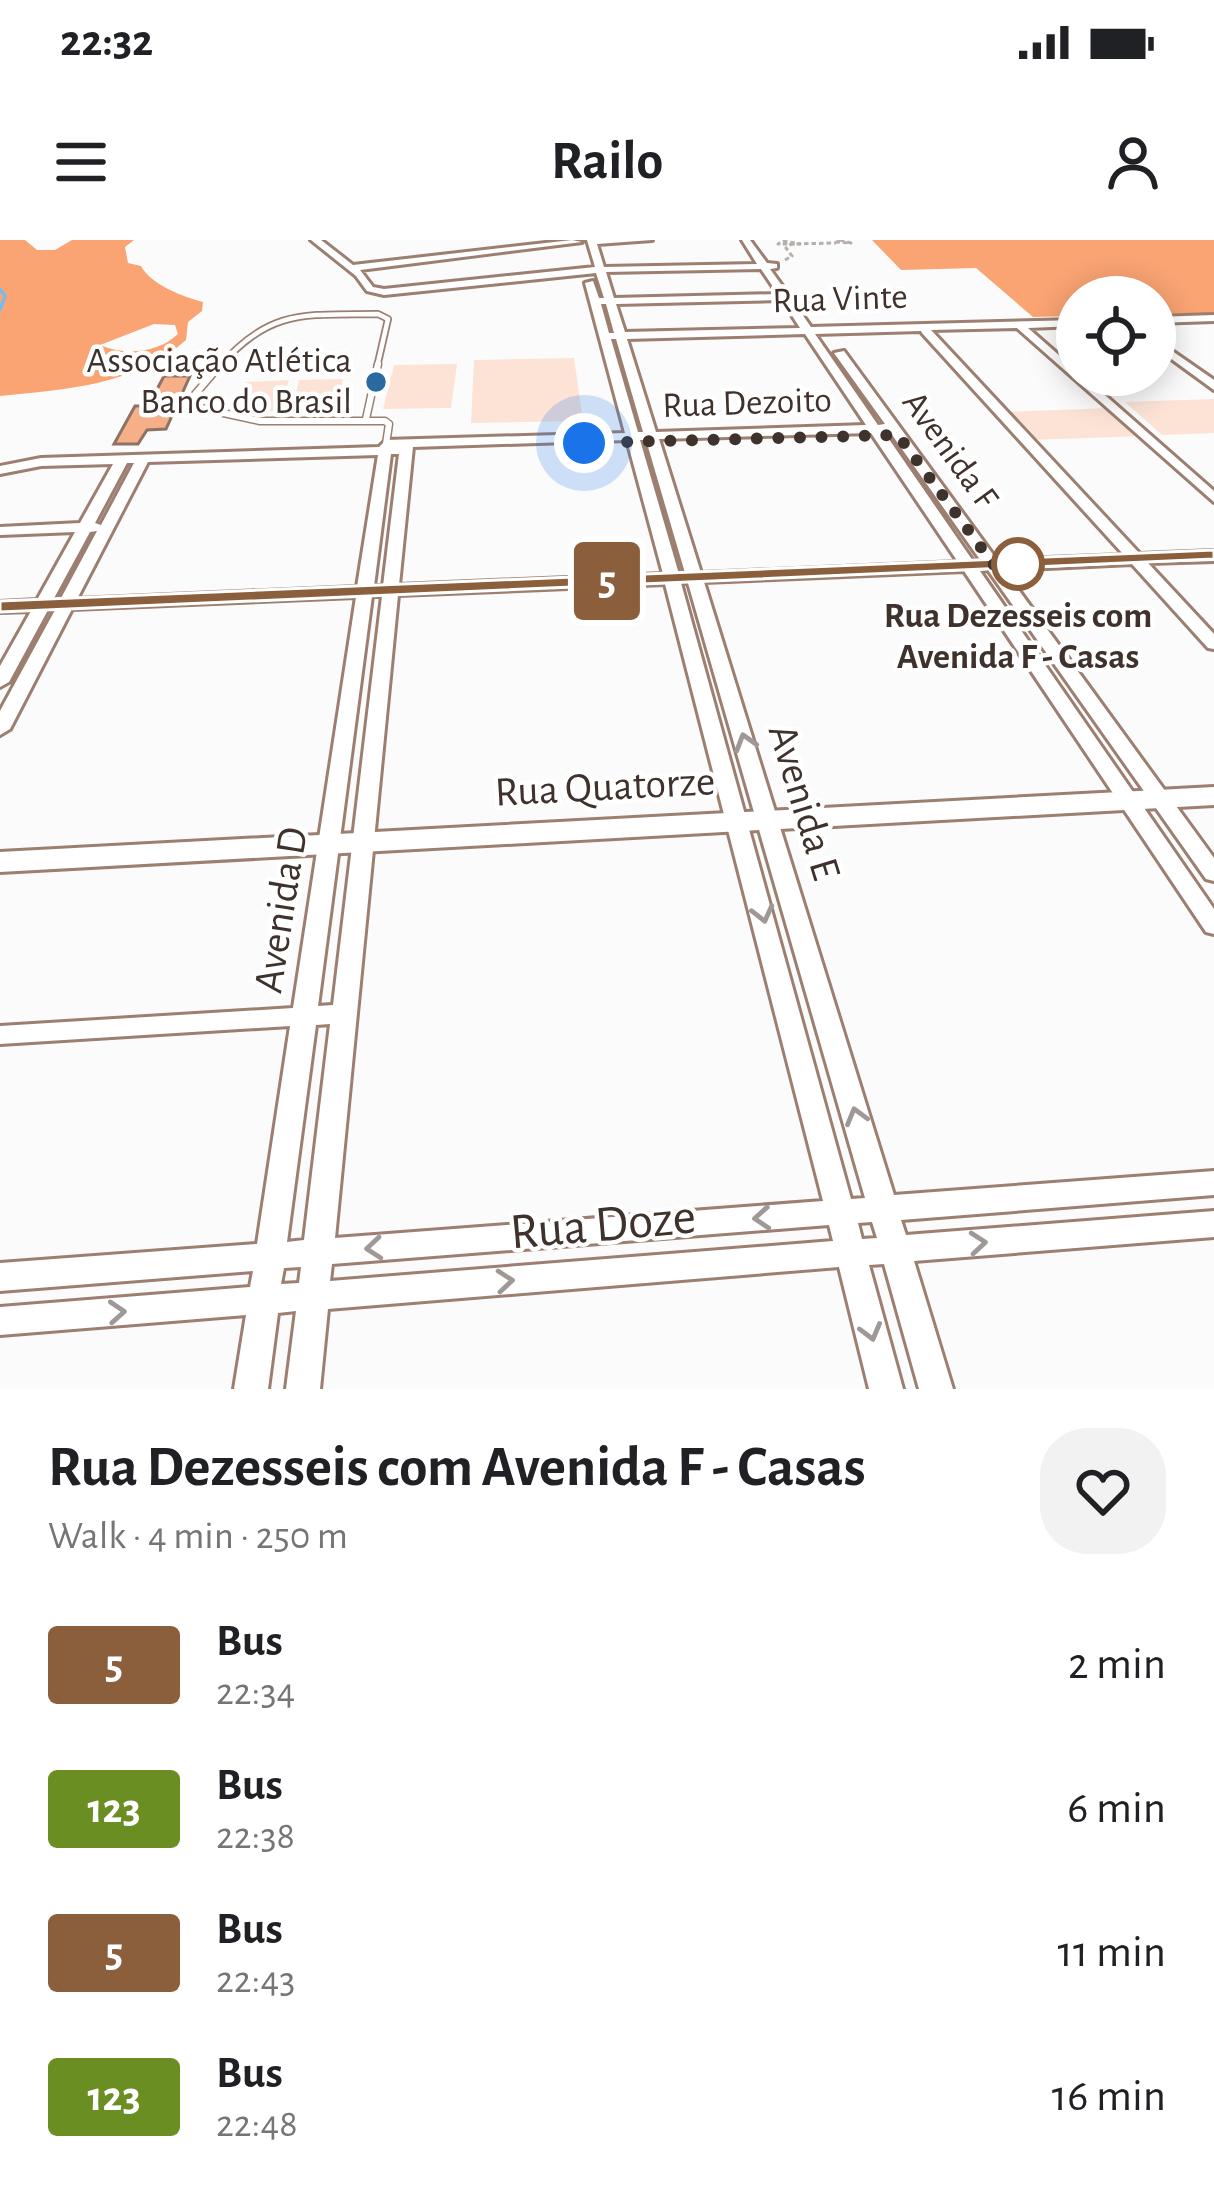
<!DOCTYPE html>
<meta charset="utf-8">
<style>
body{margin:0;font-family:"Alegreya Sans",sans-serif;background:#f2f2f2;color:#202124;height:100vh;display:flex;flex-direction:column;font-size:45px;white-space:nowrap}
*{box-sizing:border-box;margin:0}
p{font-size:39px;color:#757577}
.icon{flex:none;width:66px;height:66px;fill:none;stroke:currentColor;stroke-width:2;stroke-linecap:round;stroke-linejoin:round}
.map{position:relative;height:1149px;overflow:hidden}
.sheet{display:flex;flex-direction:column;background:#fff;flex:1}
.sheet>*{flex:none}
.badge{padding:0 24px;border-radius:9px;font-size:42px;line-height:78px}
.tools{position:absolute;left:1056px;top:36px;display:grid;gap:24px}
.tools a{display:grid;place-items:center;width:120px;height:120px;border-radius:50%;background:#fff;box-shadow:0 6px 30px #0003;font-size:60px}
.you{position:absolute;width:60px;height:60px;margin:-30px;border:9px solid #fff;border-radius:50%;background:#1a73e8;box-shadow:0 0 0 18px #1a73e833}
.map>.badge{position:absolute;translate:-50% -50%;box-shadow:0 0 0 6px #fff}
.round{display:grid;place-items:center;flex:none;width:126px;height:126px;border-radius:48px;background:#f2f2f2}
.overview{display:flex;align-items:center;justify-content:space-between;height:204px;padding:0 48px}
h1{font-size:57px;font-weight:600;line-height:90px}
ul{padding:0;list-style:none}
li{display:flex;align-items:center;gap:36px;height:144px;padding:0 48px}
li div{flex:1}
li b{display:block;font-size:45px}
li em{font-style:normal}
li .badge{min-width:132px;font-weight:700;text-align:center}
.status{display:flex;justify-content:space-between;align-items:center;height:84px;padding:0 60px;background:#fff;direction:ltr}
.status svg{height:33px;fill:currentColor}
header{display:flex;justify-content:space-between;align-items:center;height:156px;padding:0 48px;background:#fff;font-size:54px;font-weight:600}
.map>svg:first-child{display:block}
.green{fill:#fce3d6}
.forest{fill:#faa373;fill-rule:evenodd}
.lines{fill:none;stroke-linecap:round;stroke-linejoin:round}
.stream{stroke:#66c0fb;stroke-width:3}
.building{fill:#f5af89;stroke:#8e7263;stroke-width:3}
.lane-far1-casing{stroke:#9c7f70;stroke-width:8}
.lane-casing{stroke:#9c7f70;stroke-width:9}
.street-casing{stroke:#9c7f70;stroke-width:6}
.secondary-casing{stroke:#9c7f70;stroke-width:6}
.path{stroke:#b5b0ae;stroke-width:3;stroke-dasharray:4.5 3;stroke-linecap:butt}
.lane-far1{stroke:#fff;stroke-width:4.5}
.lane{stroke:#fff;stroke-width:6}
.street{fill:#fff;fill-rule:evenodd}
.secondary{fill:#fff;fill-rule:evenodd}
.oneway{stroke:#9f9896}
.line{fill:#8b5e3c;stroke:#fff;stroke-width:3}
.walk{stroke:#3f322c;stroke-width:12;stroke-dasharray:0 21.6}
.poi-dot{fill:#2b6aa1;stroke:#fff;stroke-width:4.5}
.stop-dot{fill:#fff;stroke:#8b5e3c;stroke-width:6}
.labels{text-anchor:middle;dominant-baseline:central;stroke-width:9;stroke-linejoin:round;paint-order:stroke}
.far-street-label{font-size:36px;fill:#3f322c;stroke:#fff}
.far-poi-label{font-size:36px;fill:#3f322c;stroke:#fff;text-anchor:end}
.far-stop-label{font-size:36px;font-weight:bold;fill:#3f322c;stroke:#fff}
.street-label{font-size:42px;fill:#3f322c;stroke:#fff}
.near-street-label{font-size:51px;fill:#3f322c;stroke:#fff}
</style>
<div class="status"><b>22:32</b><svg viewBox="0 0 49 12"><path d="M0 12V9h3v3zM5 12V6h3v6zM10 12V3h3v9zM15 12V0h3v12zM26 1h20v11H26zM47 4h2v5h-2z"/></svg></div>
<header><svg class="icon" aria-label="menu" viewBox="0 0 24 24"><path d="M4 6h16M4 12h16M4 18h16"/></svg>Railo<svg class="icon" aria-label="person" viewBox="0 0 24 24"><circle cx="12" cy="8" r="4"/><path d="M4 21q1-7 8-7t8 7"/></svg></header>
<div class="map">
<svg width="1214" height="1149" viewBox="0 0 1214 1149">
<rect width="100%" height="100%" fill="#fbfbfb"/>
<!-- green -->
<g class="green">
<path d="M574,118L583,181L471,183L474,120Z"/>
<path d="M457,124L451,168L383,169L394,125Z"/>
<path d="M343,139L337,169L292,171L299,140Z"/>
<path d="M289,140L280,171L235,173L246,142Z"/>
<path d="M1214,159V193L1162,195L1125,162Z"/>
<path d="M1112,168L1145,196L1027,200L1001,172Z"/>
</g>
<!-- forest -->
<g class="forest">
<path d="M0,0H25L37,10H55L72,0H134L125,7L128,23L141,26C150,44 183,57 203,62L202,71L188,82L186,100C134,146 67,149 0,156ZM154,84L175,85L178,94C158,113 125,116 100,105Z"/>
<path d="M872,0H1214V73L1155,74V57H1077V76L1033,77L976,28L901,30Z"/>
</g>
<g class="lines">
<!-- stream -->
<path class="stream" d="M0,49L5,56L0,70"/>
</g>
<!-- building -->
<path class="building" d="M164,136H190L166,189L147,190L138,204H114L135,166H148Z"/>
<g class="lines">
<!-- lane-far1 casing -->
<g class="lane-far1-casing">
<path id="lane-far1" d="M219,127C270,68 305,75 378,74L388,79L377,127"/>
</g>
<!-- lane casing -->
<g class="lane-casing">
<g id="lane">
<path d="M221,124L191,159L196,167L260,181H385L389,184L386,204"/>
<path d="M366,179L378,124"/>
</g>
</g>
<!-- street casing -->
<g class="street-casing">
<g id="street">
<path d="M311,0H321L353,25L572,0L582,2L360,30L373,47L384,49L595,27L587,0H652L597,4L604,27L757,24L742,0H750L767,23L777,24V28L770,29L788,54L797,55V59L792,60L811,87L1077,80V86L1028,88L1077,131V135H1082L1214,251V262L1017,88L931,90L1140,314L1214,311V321L1148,323L1214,394V409L1208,408L1132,324L1004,330L1214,618V641L1206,639L988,330L980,331L1214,669V694L1206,692L964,331L704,342L894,955L1214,931V955L901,980L906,995L1214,971V997L914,1021L953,1149H919L884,1024L869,1025L903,1149H869L839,1027L328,1069L320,1149H286L296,1071L278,1073L268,1149H234L246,1075L0,1095V1067L250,1047L253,1031L0,1051V1023L257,1004L290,786L0,804V786L293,768L356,357L72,369L10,489L0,495V471L55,370H48L9,442L0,447V426L31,371L0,372V362L37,360L75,292L0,295V287L80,283L113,224L41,226L0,234V226L41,218L379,207L386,200L625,193L585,43L593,41L599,58H604L596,33L384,55L367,51L356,36ZM761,29L778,54L614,58L606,32ZM782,60L800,88L625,92L616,64ZM601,64H606L614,93H609ZM921,91L922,93L1124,315L997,320L844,111L834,113L885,184L878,185L815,94ZM805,94L866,185L656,192L627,99ZM611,99H616L643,192H638ZM884,192H890L981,321H973ZM871,193L958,322L701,333L659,199ZM627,200L663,334L399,345L413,207ZM640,200H646L685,333L679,334ZM391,214H399L383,346H374ZM378,215L357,347L77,359L148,222ZM127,223H134L101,285L95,283ZM97,291L60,360H53L90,292ZM681,343H688L865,958L851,959ZM665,344L823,961L335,998L398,355ZM372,356H382L333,765L318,766ZM330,784L304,1000L287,1002L316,785ZM872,982L877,998L862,999L858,983ZM829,985L833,1001L330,1041L332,1024ZM301,1027L299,1043L281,1044L284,1028Z"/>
<path d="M1214,75V81L1155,83V77Z"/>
<path d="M1155,99L1214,140V150L1155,107Z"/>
</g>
</g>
<!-- secondary casing -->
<g class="secondary-casing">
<path id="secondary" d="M1214,547V565L0,632V612Z"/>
</g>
<!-- path -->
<g class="path">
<path d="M840,0L851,3L835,2Z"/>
<path d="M783,1L800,4H778Z"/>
<path d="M785,20L792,16L786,8L791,4L836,3"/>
</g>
<!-- lane-far1 -->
<use href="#lane-far1" class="lane-far1"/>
<!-- lane -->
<use href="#lane" class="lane"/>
<!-- street -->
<use href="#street" class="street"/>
<!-- secondary -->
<use href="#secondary" class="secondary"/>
</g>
<!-- one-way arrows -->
<defs><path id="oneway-chevron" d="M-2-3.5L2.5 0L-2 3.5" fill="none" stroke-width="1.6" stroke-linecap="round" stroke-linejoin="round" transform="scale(3)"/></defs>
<g class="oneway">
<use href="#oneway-chevron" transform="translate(745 502) rotate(-107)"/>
<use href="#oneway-chevron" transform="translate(763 674) rotate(76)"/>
<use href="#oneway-chevron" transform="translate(856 876) rotate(-106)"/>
<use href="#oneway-chevron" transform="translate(762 978) rotate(176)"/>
<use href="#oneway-chevron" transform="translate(978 1003) rotate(-5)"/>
<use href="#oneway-chevron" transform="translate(374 1008) rotate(175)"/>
<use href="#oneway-chevron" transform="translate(505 1041) rotate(-5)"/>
<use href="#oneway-chevron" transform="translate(117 1072) rotate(-4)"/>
<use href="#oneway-chevron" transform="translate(871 1092) rotate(75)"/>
</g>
<!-- line -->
<path class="line" d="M1214,310V319L0,372V361Z"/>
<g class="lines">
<!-- walk -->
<path class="walk" d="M584,203L898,195L994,325L1018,324"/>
</g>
<!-- markers -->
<circle class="poi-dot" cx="376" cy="142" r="12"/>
<circle class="stop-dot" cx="1018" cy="324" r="24"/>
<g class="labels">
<!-- far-street labels -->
<g class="far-street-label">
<text transform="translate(840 59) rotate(-2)">Rua Vinte</text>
<text transform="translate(747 163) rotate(-2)">Rua Dezoito</text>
<text transform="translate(950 210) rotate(54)">Avenida F</text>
</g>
<!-- far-poi labels -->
<g class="far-poi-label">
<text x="352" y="121">Associação Atlética<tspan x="352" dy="41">Banco do Brasil</tspan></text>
</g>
<!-- far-stop labels -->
<g class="far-stop-label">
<text x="1018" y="376">Rua Dezesseis com<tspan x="1018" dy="41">Avenida F - Casas</tspan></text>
</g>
<!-- street labels -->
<g class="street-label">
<text transform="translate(605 547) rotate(-3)">Rua Quatorze</text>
<text transform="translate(804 562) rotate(73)">Avenida E</text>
<text transform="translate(281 670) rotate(-81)">Avenida D</text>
</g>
<!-- near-street labels -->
<g class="near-street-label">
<text transform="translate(603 985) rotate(-5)">Rua Doze</text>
</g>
</g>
</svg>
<div class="tools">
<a><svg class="icon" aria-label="locate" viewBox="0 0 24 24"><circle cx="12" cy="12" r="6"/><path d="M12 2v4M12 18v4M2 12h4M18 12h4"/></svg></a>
</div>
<div class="you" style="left:584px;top:203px"></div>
<b class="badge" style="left:607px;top:341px;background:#8b5e3c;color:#fff">5</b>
</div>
<section class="sheet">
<div class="overview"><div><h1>Rua Dezesseis com Avenida F - Casas</h1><p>Walk · 4 min · 250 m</p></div><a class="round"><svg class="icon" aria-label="heart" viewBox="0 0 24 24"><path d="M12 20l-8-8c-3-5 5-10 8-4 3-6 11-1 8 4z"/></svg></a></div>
<ul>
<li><span class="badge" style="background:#8b5e3c;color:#fff">5</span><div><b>Bus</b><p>22:34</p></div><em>2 min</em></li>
<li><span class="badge" style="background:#6b8e23;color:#fff">123</span><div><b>Bus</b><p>22:38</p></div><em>6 min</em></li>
<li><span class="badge" style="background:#8b5e3c;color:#fff">5</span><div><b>Bus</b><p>22:43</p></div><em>11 min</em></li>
<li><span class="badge" style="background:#6b8e23;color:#fff">123</span><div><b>Bus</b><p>22:48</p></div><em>16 min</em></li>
</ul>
</section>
